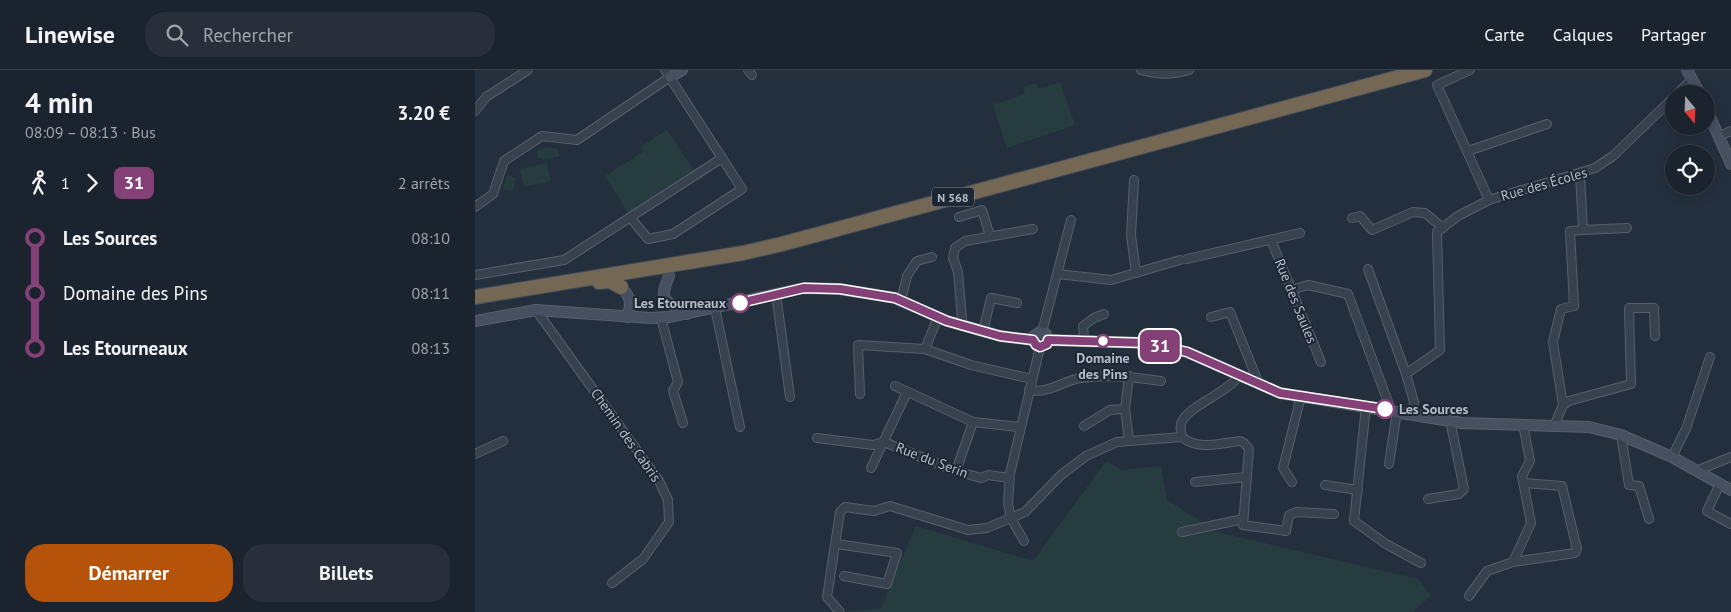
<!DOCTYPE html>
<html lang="fr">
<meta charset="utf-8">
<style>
body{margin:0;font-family:"PT Sans",sans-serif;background:#282f3a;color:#f1f3f6;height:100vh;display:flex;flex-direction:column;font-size:19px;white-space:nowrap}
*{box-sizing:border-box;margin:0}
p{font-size:16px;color:#a0a4aa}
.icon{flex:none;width:28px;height:28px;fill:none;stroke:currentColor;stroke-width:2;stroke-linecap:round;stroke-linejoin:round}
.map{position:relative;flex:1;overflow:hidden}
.sheet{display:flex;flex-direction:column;background:#1b232e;width:475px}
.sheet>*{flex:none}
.badge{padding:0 10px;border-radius:8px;font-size:18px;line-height:32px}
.needle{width:32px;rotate:161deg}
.tools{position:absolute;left:1190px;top:15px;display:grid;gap:10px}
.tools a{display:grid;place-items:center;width:50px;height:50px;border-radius:50%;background:#1b232e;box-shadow:0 2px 12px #0003,0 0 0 1px #39404a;font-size:25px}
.map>.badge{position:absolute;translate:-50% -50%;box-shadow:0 0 0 2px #fff}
.legs{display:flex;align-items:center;gap:8px;height:55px;padding:0 25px;font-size:16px}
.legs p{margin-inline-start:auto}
.head{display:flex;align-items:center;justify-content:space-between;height:85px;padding:0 25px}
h1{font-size:28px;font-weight:700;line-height:38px}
.cta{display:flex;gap:10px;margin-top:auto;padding:10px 25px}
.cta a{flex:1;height:58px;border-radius:20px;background:#b45309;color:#fff;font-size:20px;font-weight:700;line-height:58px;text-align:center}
.cta a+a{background:#282f3a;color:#f1f3f6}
ul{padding:0 25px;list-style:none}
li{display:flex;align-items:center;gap:18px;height:55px;font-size:19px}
li i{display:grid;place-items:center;width:8px;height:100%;margin:0 6px;background:currentColor}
li i::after{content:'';width:12px;height:12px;margin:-6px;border:4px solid;border-radius:50%;background:#1b232e}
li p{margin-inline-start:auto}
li:first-child i{background:linear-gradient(#0000 50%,currentColor 0)}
li:last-child i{background:linear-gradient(currentColor 50%,#0000 0)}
header{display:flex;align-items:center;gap:30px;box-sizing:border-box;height:70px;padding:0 25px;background:#1b232e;border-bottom:1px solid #39404a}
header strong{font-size:24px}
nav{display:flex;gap:28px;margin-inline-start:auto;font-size:18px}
.search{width:350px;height:45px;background:#282f3a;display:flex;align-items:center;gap:12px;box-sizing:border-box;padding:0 18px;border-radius:20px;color:#a0a4aa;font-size:19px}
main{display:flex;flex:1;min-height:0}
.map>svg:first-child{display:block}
.green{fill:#263c3f}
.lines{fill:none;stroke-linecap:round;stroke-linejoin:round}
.street-casing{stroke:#565f6c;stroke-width:10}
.secondary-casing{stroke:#565f6c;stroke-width:12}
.highway-casing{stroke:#434c59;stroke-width:16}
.street{stroke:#38414e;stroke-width:8}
.secondary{stroke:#465061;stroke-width:10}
.highway{stroke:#746855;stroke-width:14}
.line-1-casing{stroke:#fff;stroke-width:11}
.line-1{stroke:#844177;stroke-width:8}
.stop-1-dot{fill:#fff;stroke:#844177;stroke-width:2.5}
.labels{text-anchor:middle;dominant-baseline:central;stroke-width:4;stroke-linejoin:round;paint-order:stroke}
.shield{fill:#1d2633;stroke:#878f9c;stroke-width:1}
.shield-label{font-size:12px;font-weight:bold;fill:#b4bcc9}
.street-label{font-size:14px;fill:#b4bcc9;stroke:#1d2633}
.stop-label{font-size:14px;font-weight:bold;fill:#b4bcc9;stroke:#1d2633;text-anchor:end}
</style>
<header>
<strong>Linewise</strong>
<div class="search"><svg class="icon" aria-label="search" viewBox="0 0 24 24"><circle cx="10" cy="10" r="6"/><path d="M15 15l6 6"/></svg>Rechercher</div>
<nav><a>Carte</a><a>Calques</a><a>Partager</a></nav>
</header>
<main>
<section class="sheet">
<div class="head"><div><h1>4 min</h1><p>08:09 – 08:13 · Bus</p></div><b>3.20 €</b></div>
<div class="legs"><svg class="icon" aria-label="walk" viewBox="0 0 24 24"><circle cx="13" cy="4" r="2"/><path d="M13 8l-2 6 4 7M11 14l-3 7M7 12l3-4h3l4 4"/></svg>1<svg class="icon" aria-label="forward" viewBox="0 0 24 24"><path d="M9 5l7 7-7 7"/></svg><b class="badge" style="background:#844177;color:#fff">31</b><p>2 arrêts</p></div>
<ul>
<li><i style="color:#844177"></i><b>Les Sources</b><p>08:10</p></li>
<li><i style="color:#844177"></i><span>Domaine des Pins</span><p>08:11</p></li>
<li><i style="color:#844177"></i><b>Les Etourneaux</b><p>08:13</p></li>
</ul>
<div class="cta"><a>Démarrer</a><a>Billets</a></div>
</section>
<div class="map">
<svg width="1256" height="542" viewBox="0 0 1256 542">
<rect width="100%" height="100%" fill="#242f3e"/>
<!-- green -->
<g class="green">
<path d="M585,12L600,55L532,78L518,35L550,24L548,17L561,13L564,19Z"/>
<path d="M192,60L220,102L154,144L130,106L168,82L165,77Z"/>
<path d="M71,77L83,79L85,86L71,89L63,88L62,81Z"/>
<path d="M72,93L76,111L49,117L45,99Z"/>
<path d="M32,105L41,108L38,121L28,119Z"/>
<path d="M631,391L646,400L686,396L692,430L742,462L943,509L956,526L937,542H367L406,538L441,456L558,491Z"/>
</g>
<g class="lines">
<!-- street casing -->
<g class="street-casing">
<g id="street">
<path d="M273,0L277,5"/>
<path d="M666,0C684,5 696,5 714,0"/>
<path d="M995,0L962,15L1014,130"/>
<path d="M1202,24L1217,9"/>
<path d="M0,41L11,27L53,0"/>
<path d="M1244,66L1256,61"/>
<path d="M993,81L1072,54"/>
<path d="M659,110L656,165L661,203"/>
<path d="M0,137L18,124L29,91L67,66L102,70L195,7"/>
<path d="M155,147L173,169L198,164L267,119L247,88"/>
<path d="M484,147L507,140L515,166"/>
<path d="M877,148L885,146L897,160L938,142L950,143L968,158"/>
<path d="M1108,160L1152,158"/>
<path d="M796,170L846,292"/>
<path d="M712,189L825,163"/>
<path d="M893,199L931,304"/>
<path d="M583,204L636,210L705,190"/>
<path d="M0,205L89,190L247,88L190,0"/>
<path d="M816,220L833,215L873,224L916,340"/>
<path d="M301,224L315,327"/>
<path d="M426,231L432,206L442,191L457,187"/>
<path d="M240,238L265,357"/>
<path d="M61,240L184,411L193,430L194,452L168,489L137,513"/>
<path d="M736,247L755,242L784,314"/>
<path d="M186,248L203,312L198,321L208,353"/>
<path d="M485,255L487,249L483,202L478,188L480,178L490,171L558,159"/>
<path d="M508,261L516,228L542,233"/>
<path d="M567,262L596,150"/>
<path d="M609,270L608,256L619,248L629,244"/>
<path d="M450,279L496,295L557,309"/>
<path d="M654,306L650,339L654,370"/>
<path d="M764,306C750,324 716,335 707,351C704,356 706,362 707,367C723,381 746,373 765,371L769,373L774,379L768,455L811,461L814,445L821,442L859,444"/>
<path d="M420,316L498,352L544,357"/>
<path d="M554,320C574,324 587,311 606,308C632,304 660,307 686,311"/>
<path d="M385,324L383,275L450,279L463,247"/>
<path d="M1088,335L1078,272L1086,239L1099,236L1095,161L1108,160L1105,105"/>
<path d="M891,336L879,451L911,474L946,493"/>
<path d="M937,343L939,332L931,304L965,280L962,162L983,146L1014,130L1120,98L1138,86L1199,27"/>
<path d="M1080,354L1088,335L1094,331L1156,314L1154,238H1179L1180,266"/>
<path d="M609,356L635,340L650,339"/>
<path d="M1146,365L1154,415L1164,416L1174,449"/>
<path d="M342,368L398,375L409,372L481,401L506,408L513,405L534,408"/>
<path d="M0,384L28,371"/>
<path d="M1197,387L1211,359L1235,287"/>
<path d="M914,394L922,341"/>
<path d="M396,398L432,322"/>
<path d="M481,401L498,352"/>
<path d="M1221,401L1256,387"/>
<path d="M720,412L772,407"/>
<path d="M817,412L808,398L826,326"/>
<path d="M1245,414L1232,441L1256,454"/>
<path d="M850,415L883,420"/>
<path d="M953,429L984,424L989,419L975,350"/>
<path d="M707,462L768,449"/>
<path d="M549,471L536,448L533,434L535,404L565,277"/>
<path d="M362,474L422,483L412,514L369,506"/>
<path d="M1038,492L1056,453L1047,406L1055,391L1048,354"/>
<path d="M994,526L1012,501L1038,492L1100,483L1102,479L1087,416L1048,413"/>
<path d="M365,542L352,527L365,442L370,437L399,441L415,436L493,460L512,458L550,442L586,405L611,386L642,372L707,367"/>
</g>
</g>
<!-- secondary casing -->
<g class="secondary-casing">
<g id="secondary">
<path d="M1212,0L1225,24"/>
<path d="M195,7L207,0"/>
<path d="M1231,38L1256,94"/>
<path d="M194,206C184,230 188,232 210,240L212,244"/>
<path d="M146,217C156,227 157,234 152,247"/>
<path d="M0,251L61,240L175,248L195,247L329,218L365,219L420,228L472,251L525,266L558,270"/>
<path d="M558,270L559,266L565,262L571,264L573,270"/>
<path d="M558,270L561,275L565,277L571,274L573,270"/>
<path d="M573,270L672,273L712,282L805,323L987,353L1114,357L1146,365L1197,387L1256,420"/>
</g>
</g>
<!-- highway casing -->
<g class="highway-casing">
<g id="highway">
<path d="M124,212L135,211L146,217"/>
<path d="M0,227L268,183L307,174L950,0"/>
</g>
</g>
<!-- street -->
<use href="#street" class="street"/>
<!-- secondary -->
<use href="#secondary" class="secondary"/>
<!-- highway -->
<use href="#highway" class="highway"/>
</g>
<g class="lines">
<!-- line-1 casing -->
<g class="line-1-casing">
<path id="line-1" d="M265,233L329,218L365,219L420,228L472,251L525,266L558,270L561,275L565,277L572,274L573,270L672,273L712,282L805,323L910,339"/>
</g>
<!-- line-1 -->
<use href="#line-1" class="line-1"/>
</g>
<!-- markers -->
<g class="stop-1-dot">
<circle cx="265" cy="233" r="9"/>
<circle cx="628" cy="271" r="6"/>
<circle cx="910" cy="339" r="9"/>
</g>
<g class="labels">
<!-- shield labels -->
<rect class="shield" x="457" y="117.5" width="42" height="19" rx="4"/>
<g class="shield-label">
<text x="478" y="127">N 568</text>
</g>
<!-- street labels -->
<g class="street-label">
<text transform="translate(1069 114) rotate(-16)">Rue des Écoles</text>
<text transform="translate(821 231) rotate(68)">Rue des Saules</text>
<text transform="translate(151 365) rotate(55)">Chemin des Cabris</text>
<text transform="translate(457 390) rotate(21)">Rue du Serin</text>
</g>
<!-- stop labels -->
<g class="stop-label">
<text x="251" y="233">Les Etourneaux</text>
<text x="628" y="288" text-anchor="middle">Domaine<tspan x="628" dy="16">des Pins</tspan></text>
<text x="924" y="339" text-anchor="start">Les Sources</text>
</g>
</g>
</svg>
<div class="tools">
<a><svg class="needle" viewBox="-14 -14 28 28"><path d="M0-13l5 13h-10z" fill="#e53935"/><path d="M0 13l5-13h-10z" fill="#a0a4aa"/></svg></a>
<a><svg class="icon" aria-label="locate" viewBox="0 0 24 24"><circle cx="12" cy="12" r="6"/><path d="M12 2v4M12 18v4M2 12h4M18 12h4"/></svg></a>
</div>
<b class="badge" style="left:685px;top:276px;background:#844177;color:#fff">31</b>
</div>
</main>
